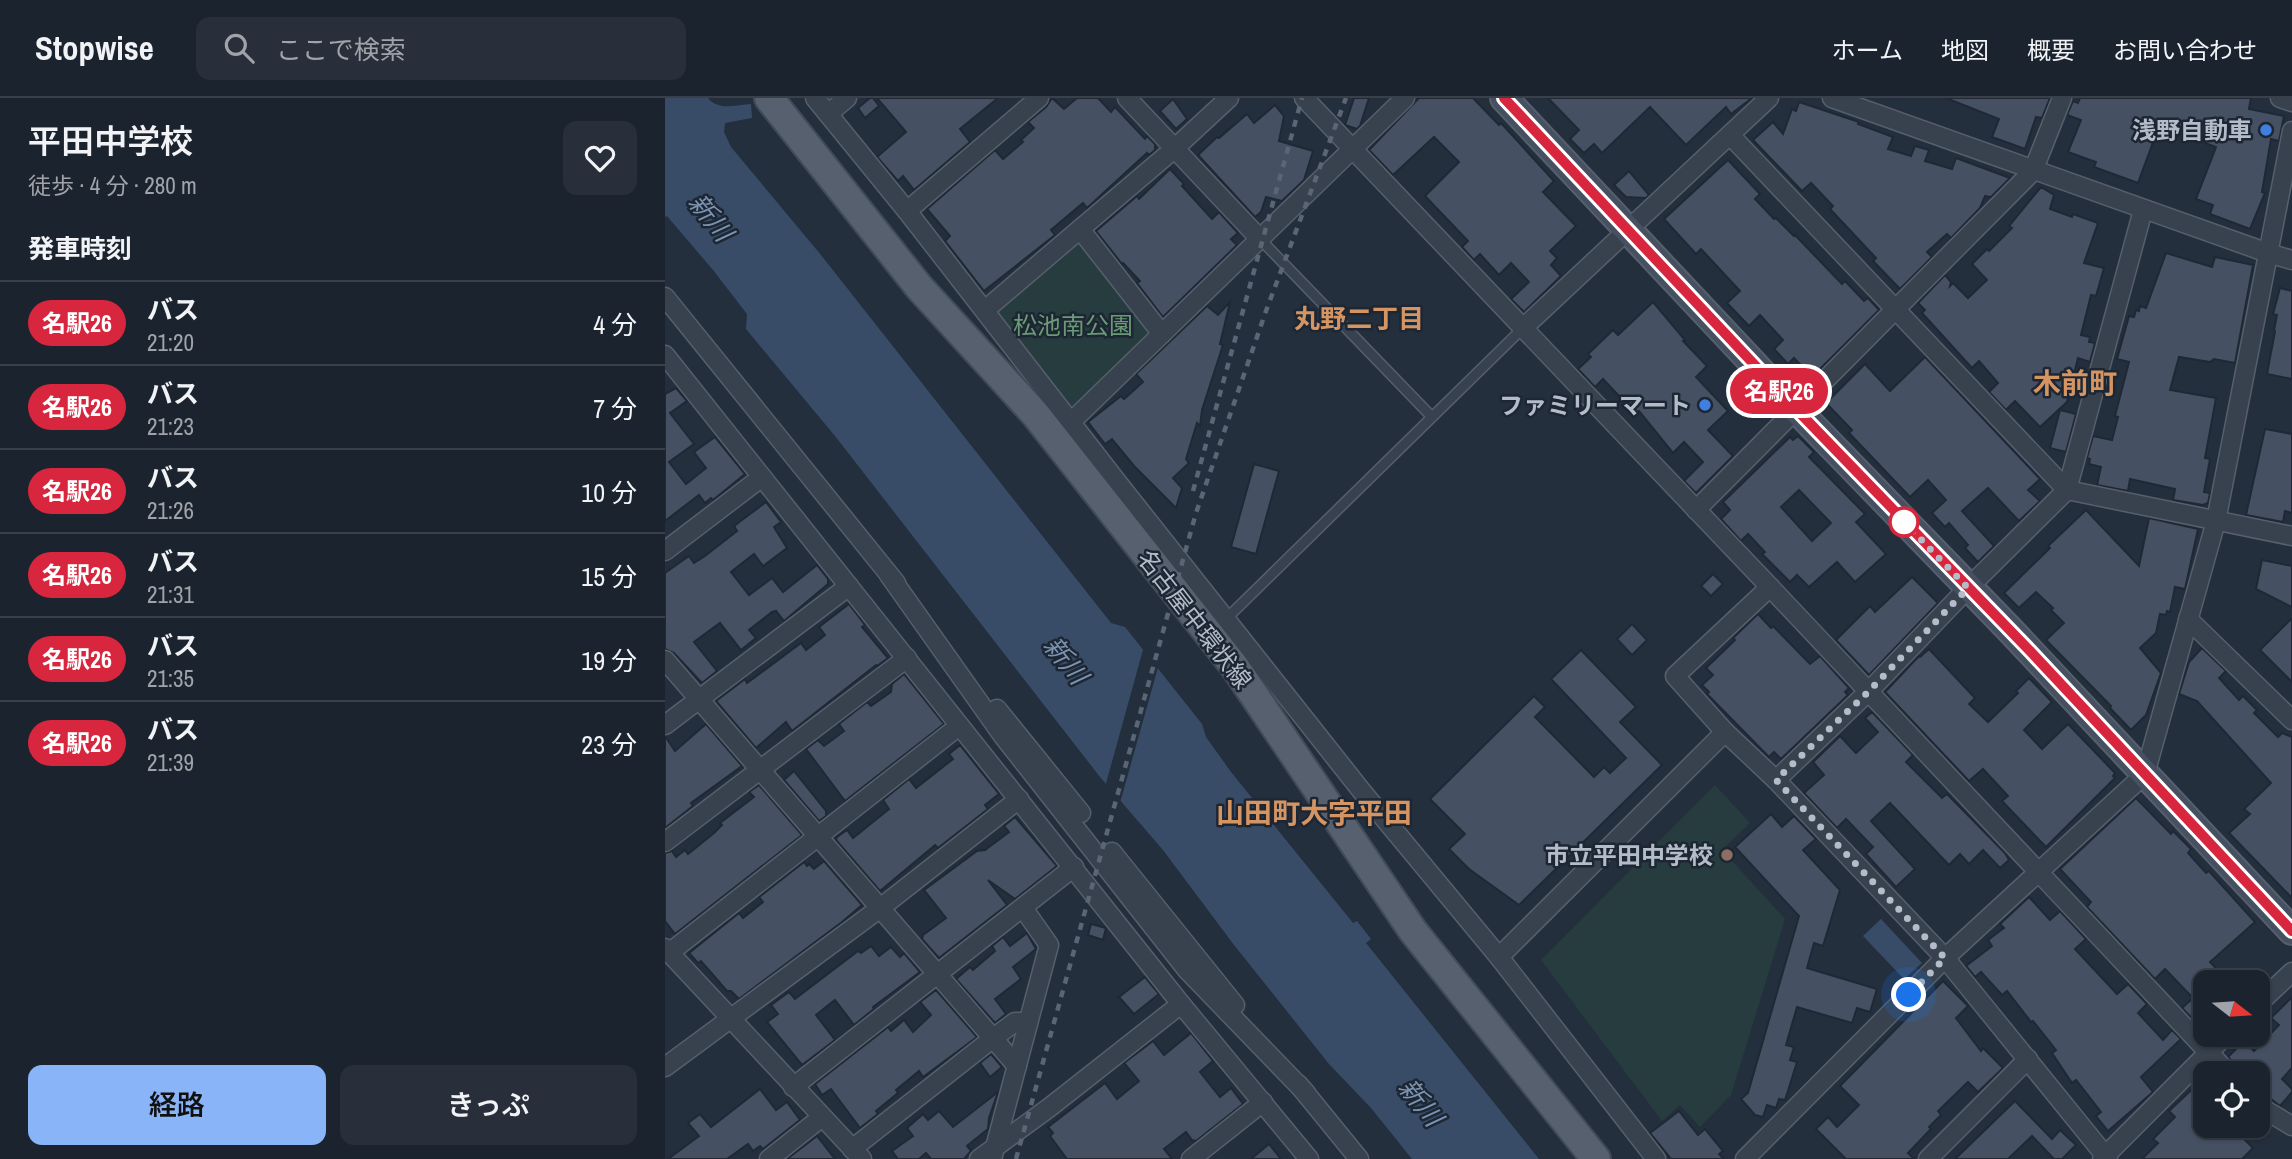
<!DOCTYPE html>
<html lang="ja">
<meta charset="utf-8">
<style>
body{margin:0;font-family:"Archivo Narrow","Noto Sans JP",sans-serif;background:#282f3a;color:#f1f3f6;height:100vh;display:flex;flex-direction:column;font-size:26px;white-space:nowrap}
*{box-sizing:border-box;margin:0}
p{font-size:23px;color:#a0a4aa}
.icon{flex:none;width:38px;height:38px;fill:none;stroke:currentColor;stroke-width:2;stroke-linecap:round;stroke-linejoin:round}
.map{position:relative;flex:1;overflow:hidden}
.details{display:flex;flex-direction:column;background:#1b232e;width:665px}
.details>*{flex:none}
.badge{padding:0 14px;border-radius:23px;font-size:24px;line-height:46px}
.needle{width:46px;rotate:107deg}
.controls{position:absolute;left:1528px;top:872px;display:grid;gap:14px}
.controls a{display:grid;place-items:center;width:77px;height:77px;border-radius:14px;background:#1b232e;box-shadow:0 2px 5px #0004,0 0 0 2px #39404a;font-size:35px}
.you{position:absolute;width:35px;height:35px;margin:-18px;border:5px solid #fff;border-radius:50%;background:#1a73e8;box-shadow:0 0 0 10px #1a73e833}
.map>.badge{position:absolute;translate:-50% -50%;box-shadow:0 0 0 4px #fff}
h2{padding:0 28px;font-size:26px;line-height:63px}
.round{display:grid;place-items:center;flex:none;width:74px;height:74px;border-radius:14px;background:#282f3a}
.summary{display:flex;align-items:center;justify-content:space-between;height:119px;padding:0 28px}
h1{font-size:33px;font-weight:600;line-height:52px}
.primary-button{display:flex;gap:14px;margin-top:auto;padding:14px 28px}
.primary-button a{flex:1;height:80px;border-radius:14px;background:#8ab4f8;color:#111;font-size:28px;font-weight:600;line-height:80px;text-align:center}
.primary-button a+a{background:#282f3a;color:#f1f3f6}
ul{padding:0;list-style:none}
li{display:flex;align-items:center;gap:21px;height:84px;padding:0 28px;border-top:2px solid #39404a}
li div{flex:1}
li b{display:block;font-size:26px}
li em{font-style:normal}
li .badge{min-width:77px;font-weight:700;text-align:center}
header{display:flex;align-items:center;gap:42px;box-sizing:border-box;height:98px;padding:0 35px;background:#1b232e;border-bottom:2px solid #39404a}
header strong{font-size:33px}
nav{display:flex;gap:38px;margin-inline-start:auto;font-size:24px}
.search{width:490px;height:63px;background:#282f3a;display:flex;align-items:center;gap:18px;box-sizing:border-box;padding:0 24px;border-radius:14px;color:#a0a4aa;font-size:26px}
main{display:flex;flex:1;min-height:0}
.map>svg:first-child{display:block}
.green{fill:#263c3f}
.water{fill:#394c67}
.pier{fill:#242f3e}
.building{fill:#455162;stroke:#1f2835;stroke-width:2;fill-rule:evenodd}
.lines{fill:none;stroke-linecap:round;stroke-linejoin:round}
.lane-casing{stroke:#565f6c;stroke-width:12}
.street-casing{stroke:#565f6c;stroke-width:21}
.secondary-casing{stroke:#565f6c;stroke-width:30}
.primary-casing{stroke:#414a57;stroke-width:32}
.lane{stroke:#38414e;stroke-width:9}
.street{stroke:#38414e;stroke-width:18}
.secondary{stroke:#465061;stroke-width:26}
.primary{stroke:#56606e;stroke-width:28}
.rail{stroke:#5a6575;stroke-width:4.5;stroke-dasharray:7 7;stroke-linecap:butt}
.line-casing{stroke:#fff;stroke-width:16}
.line{stroke:#d7263d;stroke-width:10}
.walk{stroke:#b4bcc9;stroke-width:7;stroke-dasharray:0 12.6}
.shop-dot{fill:#3f7fe0;stroke:#1d2633;stroke-width:2.5}
.stop-dot{fill:#fff;stroke:#d7263d;stroke-width:3.5}
.education-dot{fill:#8d6e63;stroke:#1d2633;stroke-width:2.5}
.labels{text-anchor:middle;dominant-baseline:central;stroke-width:5;stroke-linejoin:round;paint-order:stroke}
.poi-label{font-size:24px;font-weight:bold;fill:#b4bcc9;stroke:#1d2633;text-anchor:end}
.park-label{font-size:24px;fill:#6b9a76;stroke:#1d2633}
.street-label{font-size:24px;fill:#b4bcc9;stroke:#1d2633}
.water-label{font-size:26px;font-style:italic;fill:#7c92b1;stroke:#1d2633}
.neighbourhood-label{font-size:26px;font-weight:bold;fill:#d59563;stroke:#1d2633}
.quarter-label{font-size:28px;font-weight:bold;fill:#d59563;stroke:#1d2633}
</style>
<header>
<strong>Stopwise</strong>
<div class="search"><svg class="icon" aria-label="search" viewBox="0 0 24 24"><circle cx="10" cy="10" r="6"/><path d="M15 15l6 6"/></svg>ここで検索</div>
<nav><a>ホーム</a><a>地図</a><a>概要</a><a>お問い合わせ</a></nav>
</header>
<main>
<section class="details">
<div class="summary"><div><h1>平田中学校</h1><p>徒歩 · 4 分 · 280 m</p></div><a class="round"><svg class="icon" aria-label="heart" viewBox="0 0 24 24"><path d="M12 20l-8-8c-3-5 5-10 8-4 3-6 11-1 8 4z"/></svg></a></div>
<h2>発車時刻</h2>
<ul>
<li><span class="badge" style="background:#d7263d;color:#fff">名駅26</span><div><b>バス</b><p>21:20</p></div><em>4 分</em></li>
<li><span class="badge" style="background:#d7263d;color:#fff">名駅26</span><div><b>バス</b><p>21:23</p></div><em>7 分</em></li>
<li><span class="badge" style="background:#d7263d;color:#fff">名駅26</span><div><b>バス</b><p>21:26</p></div><em>10 分</em></li>
<li><span class="badge" style="background:#d7263d;color:#fff">名駅26</span><div><b>バス</b><p>21:31</p></div><em>15 分</em></li>
<li><span class="badge" style="background:#d7263d;color:#fff">名駅26</span><div><b>バス</b><p>21:35</p></div><em>19 分</em></li>
<li><span class="badge" style="background:#d7263d;color:#fff">名駅26</span><div><b>バス</b><p>21:39</p></div><em>23 分</em></li>
</ul>
<div class="primary-button"><a>経路</a><a>きっぷ</a></div>
</section>
<div class="map">
<svg width="1627" height="1061" viewBox="0 0 1627 1061">
<rect width="100%" height="100%" fill="#242f3e"/>
<!-- green -->
<g class="green">
<path d="M413,141L484,234L407,311L326,215Z"/>
<path d="M1050,687L1085,725L1057,752L1120,821L1066,997L1035,1029L1015,1007L997,1023L876,862Z"/>
</g>
<!-- water -->
<g class="water">
<path d="M0,0H43C53,13 71,7 86,6L87,20L60,25L59,34L66,49L156,157L446,525L460,529L537,626L541,639L566,674L688,825L692,823L706,841L701,845L874,1061H747L706,1010L664,966L569,847L498,752L435,679L170,338L81,231L82,216L48,172L2,118L0,119Z"/>
<path d="M1216,821L1257,865L1239,881L1198,838Z"/>
</g>
<!-- pier -->
<path class="pier" d="M479,548L494,566L455,705L440,689Z"/>
<!-- building -->
<g class="building">
<path d="M205,0H208L214,8L200,20L193,10Z"/>
<path d="M212,0H333L295,31L305,44L249,92L238,78L233,83L212,59L241,34Z"/>
<path d="M387,0L399,11L412,0H433L446,14L450,9L480,41L482,38L490,46V52L484,57L482,55L422,110L418,105L386,132L390,137L319,193L280,143L285,138L262,111L330,52L338,61L358,44L356,42L369,30L363,24L381,9Z"/>
<path d="M689,0H704L695,28L692,31L680,27Z"/>
<path d="M754,0H808L834,27L836,25L889,83L878,94L911,128L885,153L892,160L886,167L896,178L859,214L846,201L864,184L846,165L834,177L815,156L809,162L797,149L803,143L760,98L794,64L769,39L728,77L704,52Z"/>
<path d="M883,0H1087L1066,16L1061,9L1021,47L985,9L937,55L929,46L919,55L905,41L914,32Z"/>
<path d="M1281,0H1385L1377,20L1371,19L1360,51L1327,39L1334,21Z"/>
<path d="M1415,0H1586L1584,11L1619,18L1614,43L1606,41L1597,94L1600,95L1585,131L1545,116L1548,107L1531,101L1551,49L1540,45L1541,43L1494,28L1473,85L1429,69L1431,64L1403,54L1416,22L1402,17L1408,3L1413,5Z"/>
<path d="M508,1L522,21L511,31L495,13Z"/>
<path d="M1134,4L1194,24L1193,26L1228,39L1223,51L1246,58L1250,48L1264,52L1260,63L1287,71L1291,60L1345,80L1326,99L1320,98L1315,110L1286,140L1282,136L1262,154L1267,159L1235,191L1208,163L1211,160L1165,111L1168,108L1146,85L1137,93L1088,42L1108,24L1118,36L1127,11L1131,13Z"/>
<path d="M610,7L619,18L614,43L648,53L639,82L617,103L601,99L596,114L590,119L533,57L552,39L554,40L582,16L589,25Z"/>
<path d="M1063,62L1095,96L1090,101L1109,121L1111,120L1129,138L1130,137L1177,186L1180,183L1199,203L1203,200L1214,212L1147,279L1129,260L1123,266L1109,251L1118,242L1095,217L1084,228L1062,205L1075,193L1036,151L1031,156L999,121Z"/>
<path d="M505,71L519,86L517,88L547,121L554,114L573,135L566,141L572,147L498,219L472,185L475,183L458,165L457,166L431,133L472,98L474,101Z"/>
<path d="M964,73L984,97L981,100L961,99L949,87Z"/>
<path d="M1376,89L1389,97L1385,111L1407,119L1408,116L1433,125L1419,165L1439,170L1431,198L1426,197L1416,237L1425,239L1424,244L1430,245L1425,264L1413,260L1402,304L1375,329L1350,303L1341,312L1324,294L1333,285L1314,263L1307,270L1257,215L1260,212L1253,205L1280,177L1286,184L1285,188L1288,185L1303,200L1322,182L1307,166L1322,151L1324,153L1347,130L1344,128Z"/>
<path d="M1501,155L1547,169L1550,159L1588,167L1570,265L1549,261L1545,264L1514,259L1505,292L1551,300L1540,360L1545,361L1539,394L1545,395L1543,405L1538,407L1508,402L1510,391L1465,381L1463,393L1432,387L1436,369L1424,366L1425,361L1422,360L1428,338L1447,342L1453,319L1450,318L1464,264L1452,261L1464,218L1469,219L1471,212L1474,213L1475,208L1481,210Z"/>
<path d="M1615,190L1627,193V281L1602,276L1610,233L1609,232L1612,217L1608,216Z"/>
<path d="M565,204L555,246L558,247L537,312L535,328L532,325L521,361L524,365L508,380L517,390L511,410L469,368L447,341L440,346L423,324L456,298L459,301L478,284L471,276L542,208L553,217Z"/>
<path d="M988,204L1020,242L1018,243L1042,268L1031,279L1063,313L1043,332L1068,358L1031,395L1019,383L1038,364L1019,344L1008,355L974,313L971,316L938,281L930,289L913,271L926,259L923,256L948,232L953,237Z"/>
<path d="M1260,259L1375,381L1363,392L1375,403L1354,423L1323,390L1297,413L1329,448L1313,464L1300,450L1303,447L1284,425L1280,429L1267,415L1281,402L1263,382L1245,399L1184,335L1187,332L1161,305L1200,266L1225,293Z"/>
<path d="M11,290L22,303L5,315L29,346L4,364L21,386L41,370L29,354L50,339L80,376L48,402L46,400L40,405L34,397L0,423V296Z"/>
<path d="M1395,312L1411,316L1401,354L1385,350Z"/>
<path d="M1600,331L1627,336V415L1620,413L1618,424L1581,417Z"/>
<path d="M1133,338L1149,354L1144,359L1200,416L1191,424L1221,456L1190,484L1172,464L1144,489L1132,477L1125,484L1097,456L1100,454L1083,436L1076,443L1056,421L1065,412L1058,404L1125,339L1128,342ZM1134,392L1166,425L1147,443L1116,409Z"/>
<path d="M589,366L614,373L591,456L566,449Z"/>
<path d="M101,404L116,424L109,429L122,450L98,468L89,456L66,474L84,497L107,480L118,494L152,467L163,481V486L119,523L111,513L107,514L84,532L91,540L76,552L55,525L29,544L52,573L37,585L9,555L0,551V475L24,458L29,465L40,458L72,433L69,428Z"/>
<path d="M1421,412L1474,468L1484,420L1533,431L1520,491L1510,489L1505,514L1502,513L1501,517L1495,516L1491,535L1475,550L1496,575L1481,617L1466,632L1445,610L1446,608L1381,542L1399,525L1386,512L1388,510L1371,494L1354,510L1339,495L1385,450L1383,448Z"/>
<path d="M1597,462L1627,468V509L1591,491Z"/>
<path d="M1048,476L1058,486L1046,498L1036,488Z"/>
<path d="M1247,479L1273,505L1204,577L1171,542L1205,508L1210,514Z"/>
<path d="M184,506L200,527L197,529L223,560L212,568L211,567L127,633L121,624L91,650L51,603L80,581L82,585L136,545L141,552L160,537L154,529Z"/>
<path d="M1093,516L1106,530L1108,528L1145,566L1155,558L1184,590L1180,594L1183,597L1116,661L1109,654L1104,659L1042,596L1044,594L1037,587L1048,577L1041,570L1070,542L1068,540Z"/>
<path d="M1627,520V584L1595,552Z"/>
<path d="M967,526L982,542L967,557L952,541Z"/>
<path d="M1537,550L1561,573L1554,580L1574,602L1578,598L1592,612L1589,615L1613,639L1617,635L1627,639V800L1564,735L1585,716L1579,711L1606,685L1532,603L1514,596L1524,564Z"/>
<path d="M1264,551L1310,600L1304,606L1323,624L1353,595L1351,593L1364,580L1387,604L1359,632L1377,651L1403,626L1450,675L1448,678L1450,680L1381,749L1337,703L1343,698L1318,671L1304,683L1220,594L1254,558L1255,559Z"/>
<path d="M916,552L971,609L955,624L997,667L854,807L804,771L784,751L800,736L765,701L869,598L880,609L870,619L929,679L939,669L945,675L961,660L886,581Z"/>
<path d="M239,576L279,626L180,703L141,651L153,642L159,648L179,633L174,626L202,604L206,608L226,594L227,586Z"/>
<path d="M1207,614L1248,657L1241,664L1277,700L1282,696L1340,755L1344,762L1335,770L1318,752L1304,766L1295,756L1284,767L1225,705L1206,723L1250,771L1231,789L1201,756L1208,749L1181,721L1172,730L1139,695L1159,677L1148,664L1175,638L1191,655L1213,634L1200,620Z"/>
<path d="M41,626L77,668L26,705L28,708L0,730V638L10,653Z"/>
<path d="M295,647L334,696L320,707L323,711L273,750L270,747L215,793L171,742L172,739L182,732L188,740L224,711L218,702L244,681L251,690L288,661L284,656Z"/>
<path d="M129,673L161,713V718L154,723L119,682Z"/>
<path d="M94,687L137,737L10,836L0,823V755L7,753L11,759L20,752L23,756L49,735L57,727L55,725L89,699L84,694Z"/>
<path d="M1471,700L1506,736L1508,733L1526,751L1523,755L1541,775L1544,773L1590,824L1545,864L1564,884H1540V914L1537,910L1527,920L1517,910L1528,900L1500,871L1490,881L1422,809L1426,804L1395,771Z"/>
<path d="M1106,716L1117,729L1129,718L1151,741L1138,752L1175,792L1158,848L1149,845L1142,870L1212,891L1205,914L1192,910L1187,925L1132,909L1121,947L1129,949L1125,962L1132,964L1123,993L1120,1002L1114,1001L1111,1010L1102,1007L1098,1019L1090,1017L1076,1001L1083,995L1134,818L1070,749Z"/>
<path d="M350,719L392,768L350,801L323,782L342,807L274,860L257,841L258,837L281,820L259,792L312,753L320,752L344,734L339,728Z"/>
<path d="M159,763L197,807L177,824L74,901L66,893H62L36,863L33,865L24,855L74,815L78,820L98,804L94,799L139,764L142,768L144,766L149,771Z"/>
<path d="M1364,799L1385,822L1395,813L1421,841L1410,851L1452,896L1463,886L1482,906L1473,915L1498,942L1507,932L1516,941L1476,979L1488,994L1443,1033L1431,1018L1436,1014L1411,982L1407,985L1387,955L1391,952L1368,923L1366,924L1342,893L1337,897L1316,874L1310,879L1301,868L1327,848L1323,842L1339,830L1335,826Z"/>
<path d="M426,826L441,830L438,842L423,837Z"/>
<path d="M362,835L371,851L348,869L356,881L330,901L341,916L330,925L291,881L305,869L308,872L330,853L327,848L338,839L345,848Z"/>
<path d="M206,848L214,858L226,849L235,859L239,855L255,874L208,909L209,911L189,927L170,902L151,917L170,942L137,967L102,924L113,916L106,907L124,894L130,901L193,853L196,855Z"/>
<path d="M480,879L494,896L469,916L454,899Z"/>
<path d="M1278,883L1303,908L1291,920L1316,953L1318,950L1338,970L1313,994L1303,984L1273,1013L1276,1017L1264,1029L1266,1031L1243,1055L1249,1061H1181L1151,1031L1163,1019L1172,1029L1194,1007L1175,988Z"/>
<path d="M271,892L312,939L258,979L254,973L231,992L233,995L211,1013L213,1016L195,1030L166,991L157,997L150,986L223,929L226,933L239,922L248,934L266,917L255,904Z"/>
<path d="M1627,899V970L1617,981L1627,991V994L1615,1008L1592,990V975H1574L1572,968L1563,959L1579,943L1589,953L1614,927L1606,920Z"/>
<path d="M526,935L548,963L535,974L555,999L566,990L578,1006L531,1043L527,1042L521,1034L499,1051L507,1061H402L385,1038L388,1035L383,1029L440,985L452,1001L474,983L459,965L488,943L499,957Z"/>
<path d="M326,956L337,969L325,979L315,965Z"/>
<path d="M1540,979V1027H1565L1588,1050L1577,1061H1477L1493,1045L1488,1041L1510,1019L1504,1013Z"/>
<path d="M95,991L111,1012L122,1004L135,1022L98,1051L95,1048L88,1053L83,1046L62,1061H3L34,1038L23,1025L35,1016L46,1029Z"/>
<path d="M333,994L324,1020L323,1031L302,1048L306,1053L299,1061H266L261,1055L254,1061H233L227,1053L248,1038L242,1030L258,1016L263,1022L274,1013L288,1029Z"/>
<path d="M1350,1003L1387,1041L1395,1032L1411,1047L1397,1061H1389L1367,1038L1343,1061H1290Z"/>
<path d="M1014,1013L1033,1037L1040,1031L1058,1053L1054,1056L1059,1061H1006L985,1035Z"/>
<path d="M152,1038L170,1061H122Z"/>
<path d="M604,1046L616,1061H586Z"/>
</g>
<g class="lines">
<!-- lane casing -->
<g class="lane-casing">
<g id="lane">
<path d="M595,141L767,319"/>
<path d="M561,521L857,231"/>
</g>
</g>
<!-- street casing -->
<g class="street-casing">
<g id="street">
<path d="M150,0L242,113L449,380L699,696L834,859L991,1061"/>
<path d="M462,0L595,141"/>
<path d="M639,0L1105,489L1563,975"/>
<path d="M1167,0L1603,155L1627,162"/>
<path d="M1615,0L1627,4"/>
<path d="M163,16L182,0"/>
<path d="M1065,37L1402,392L1627,438"/>
<path d="M242,113L374,0"/>
<path d="M415,131L497,236"/>
<path d="M0,199L231,485"/>
<path d="M320,212L509,51L564,0"/>
<path d="M857,231L1104,0"/>
<path d="M0,257L516,906L644,1061"/>
<path d="M406,324L740,0"/>
<path d="M1031,412L1368,73L1397,0"/>
<path d="M0,453L97,379"/>
<path d="M224,477L338,638L522,872L641,995"/>
<path d="M1105,489L1010,578L1060,634L1111,682L1280,860L1443,1061"/>
<path d="M1523,521L1627,622"/>
<path d="M0,562L352,968"/>
<path d="M332,611L416,715"/>
<path d="M0,627L184,488"/>
<path d="M1111,682L1204,593L1303,490L1402,392L1478,112"/>
<path d="M0,744L242,560"/>
<path d="M447,754L570,907"/>
<path d="M0,850L197,1061"/>
<path d="M4,855L294,628"/>
<path d="M834,859L1060,634"/>
<path d="M1592,907L1627,874"/>
<path d="M0,969L214,811L354,701"/>
<path d="M633,986L694,1061"/>
<path d="M128,989L409,769"/>
<path d="M1592,1004L1602,1013L1627,1028"/>
<path d="M187,1051L327,941L350,924H363"/>
<path d="M104,1061L157,1019"/>
<path d="M314,1061L385,1009L516,906"/>
<path d="M327,1061L384,847L358,810"/>
<path d="M526,1061L598,1004"/>
<path d="M1080,1061L1280,860L1480,676L1551,423L1627,33"/>
<path d="M1263,1061L1363,961"/>
<path d="M1437,1061L1562,936"/>
</g>
</g>
<!-- secondary casing -->
<g class="secondary-casing">
<path id="secondary" d="M839,0L1132,312L1347,534L1627,833"/>
</g>
<!-- primary casing -->
<g class="primary-casing">
<path id="primary" d="M104,0L254,189L371,317L570,569L748,833L931,1061"/>
</g>
<!-- lane -->
<use href="#lane" class="lane"/>
<!-- street -->
<use href="#street" class="street"/>
<!-- secondary -->
<use href="#secondary" class="secondary"/>
<!-- primary -->
<use href="#primary" class="primary"/>
<!-- rail -->
<g class="rail">
<path d="M528,393L637,0"/>
<path d="M351,1061L531,415L601,213L681,0"/>
</g>
</g>
<g class="lines">
<!-- line casing -->
<g class="line-casing">
<path id="line" d="M839,0L1132,312L1366,554L1627,833"/>
</g>
<!-- line -->
<use href="#line" class="line"/>
<!-- walk -->
<path class="walk" d="M1239,424L1303,490L1204,593L1111,682L1280,860L1244,897"/>
</g>
<!-- markers -->
<g class="shop-dot">
<circle cx="1601" cy="32" r="7"/>
<circle cx="1040" cy="307" r="7"/>
</g>
<circle class="stop-dot" cx="1239" cy="424" r="14"/>
<circle class="education-dot" cx="1062" cy="757" r="7"/>
<g class="labels">
<!-- poi labels -->
<g class="poi-label">
<text x="1587" y="32">浅野自動車</text>
<text x="1026" y="307">ファミリーマート</text>
<text x="1048" y="757">市立平田中学校</text>
</g>
<!-- park labels -->
<g class="park-label">
<text x="408" y="227">松池南公園</text>
</g>
<!-- street labels -->
<g class="street-label">
<text transform="translate(530 521) rotate(52)">名古屋中環状線</text>
</g>
<!-- water labels -->
<g class="water-label">
<text transform="translate(46 119) rotate(51)">新川</text>
<text transform="translate(401 562) rotate(51)">新川</text>
<text transform="translate(756 1004) rotate(51)">新川</text>
</g>
<!-- neighbourhood labels -->
<g class="neighbourhood-label">
<text x="694" y="220">丸野二丁目</text>
</g>
<!-- quarter labels -->
<g class="quarter-label">
<text x="1410" y="285">木前町</text>
<text x="649" y="715">山田町大字平田</text>
</g>
</g>
</svg>
<div class="controls">
<a><svg class="needle" viewBox="-14 -14 28 28"><path d="M0-13l5 13h-10z" fill="#e53935"/><path d="M0 13l5-13h-10z" fill="#a0a4aa"/></svg></a>
<a><svg class="icon" aria-label="locate" viewBox="0 0 24 24"><circle cx="12" cy="12" r="6"/><path d="M12 2v4M12 18v4M2 12h4M18 12h4"/></svg></a>
</div>
<div class="you" style="left:1244px;top:897px"></div>
<b class="badge" style="left:1114px;top:293px;background:#d7263d;color:#fff">名駅26</b>
</div>
</main>
